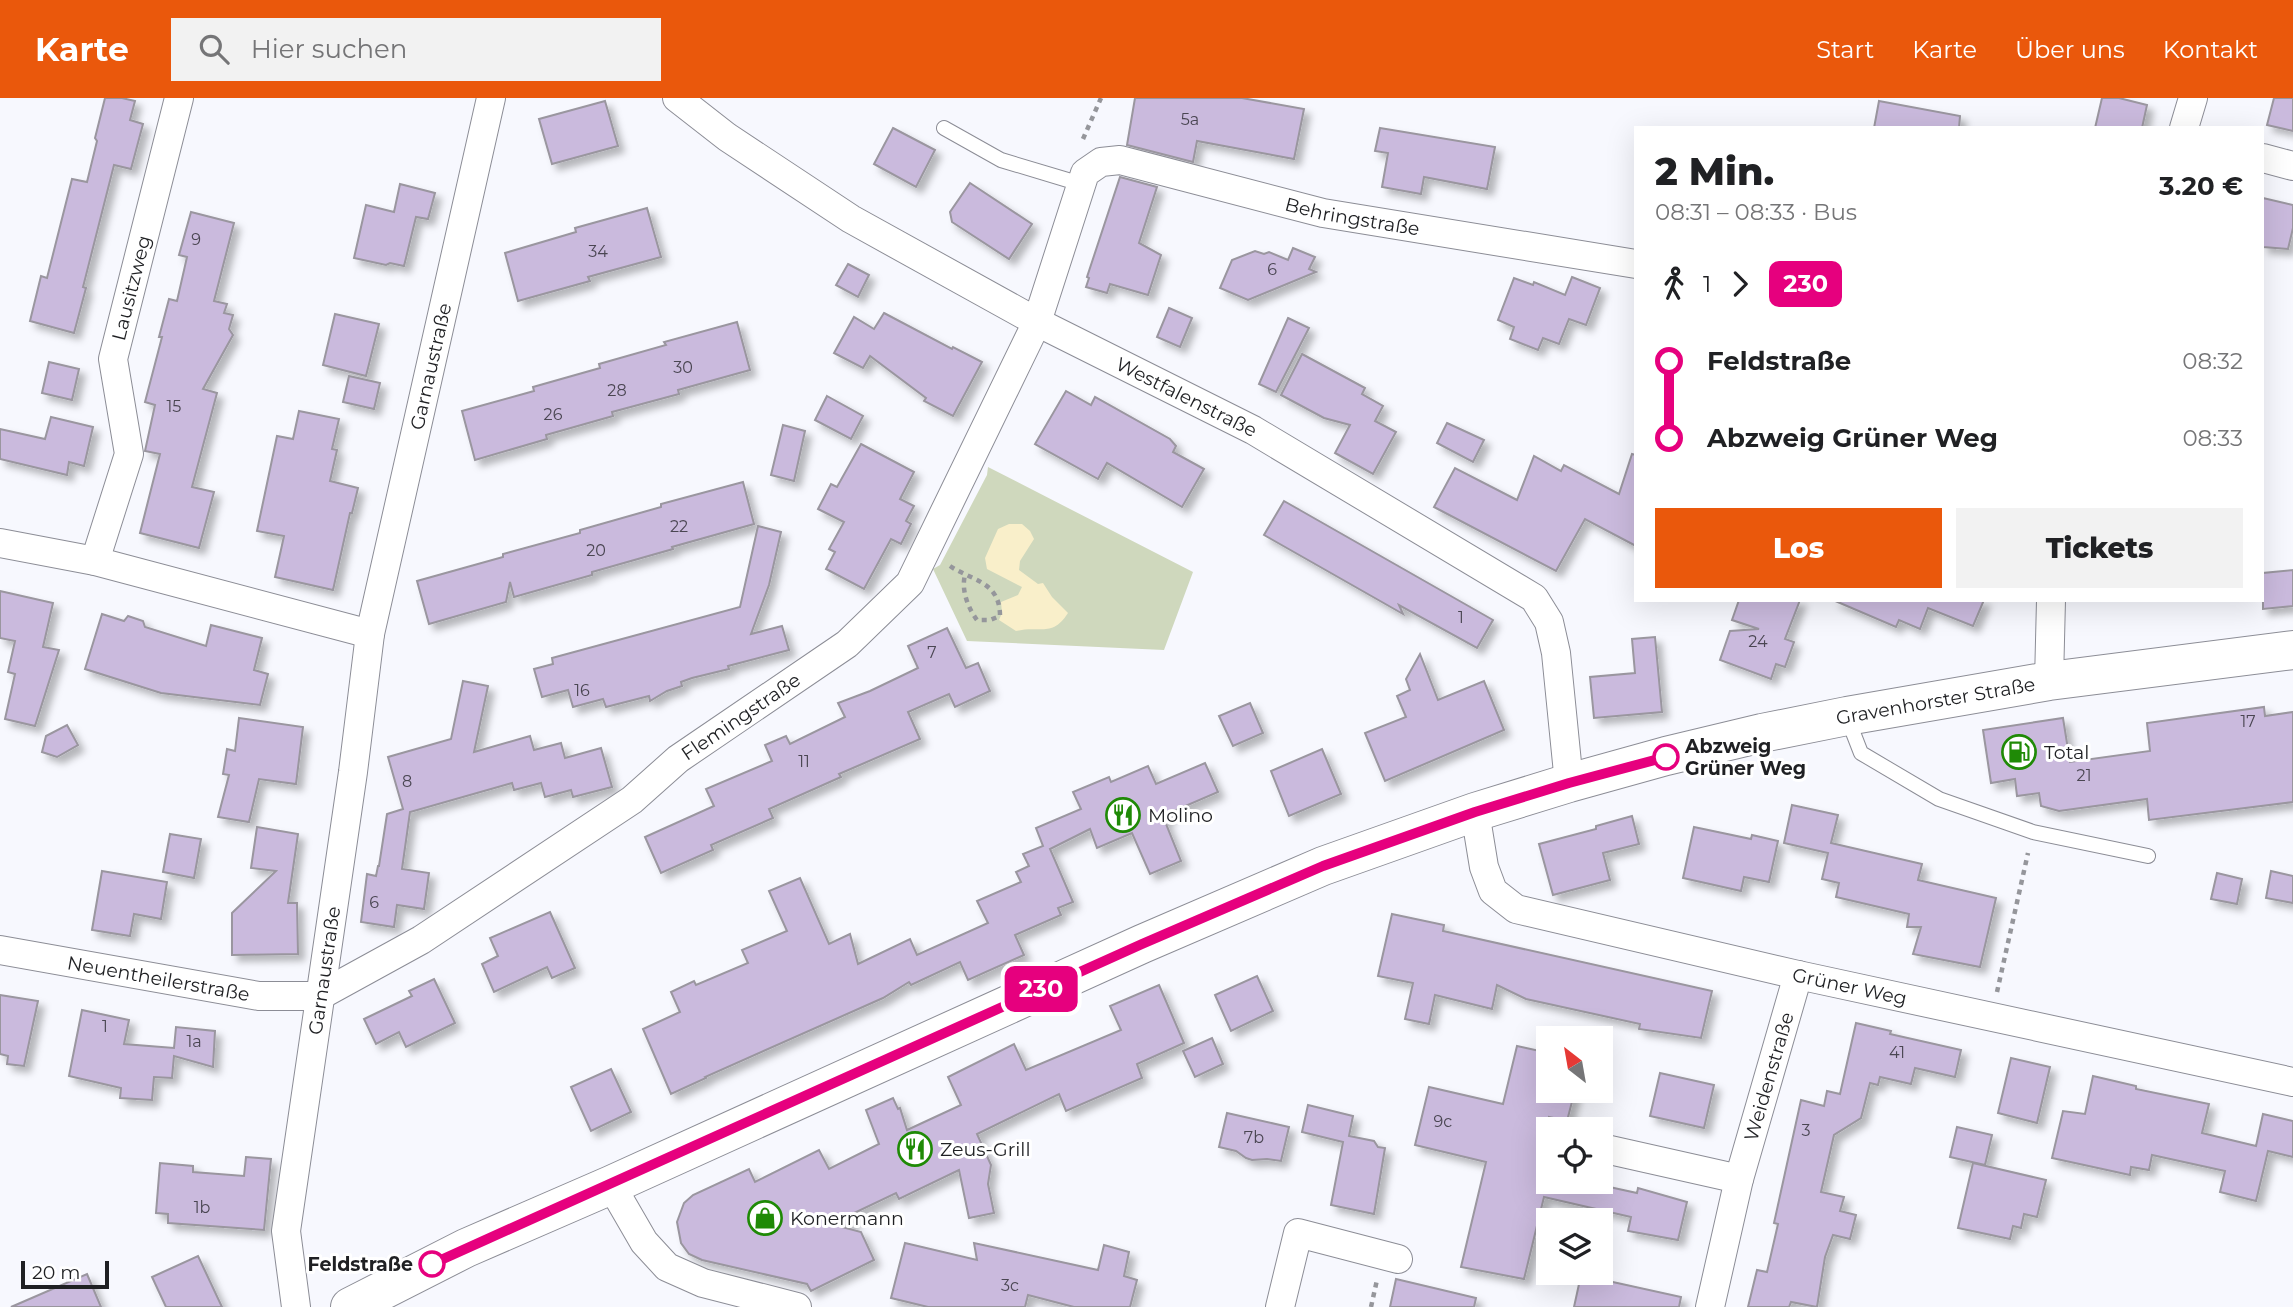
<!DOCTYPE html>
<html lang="de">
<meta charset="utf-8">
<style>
body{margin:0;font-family:Montserrat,sans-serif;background:#f2f2f2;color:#202124;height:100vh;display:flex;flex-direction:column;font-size:26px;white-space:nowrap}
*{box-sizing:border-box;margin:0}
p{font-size:23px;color:#757577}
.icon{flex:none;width:38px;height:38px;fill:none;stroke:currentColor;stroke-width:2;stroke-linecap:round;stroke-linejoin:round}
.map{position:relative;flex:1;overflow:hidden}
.side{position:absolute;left:1634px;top:28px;width:630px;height:476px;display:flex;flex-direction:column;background:#fff;border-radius:0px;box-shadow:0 7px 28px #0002}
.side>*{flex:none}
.badge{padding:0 14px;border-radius:10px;font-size:24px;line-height:46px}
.needle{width:46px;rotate:329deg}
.tools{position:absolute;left:1536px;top:928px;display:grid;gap:14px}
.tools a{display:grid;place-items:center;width:77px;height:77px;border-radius:0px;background:#fff;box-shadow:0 7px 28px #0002;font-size:35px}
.scale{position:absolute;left:21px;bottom:18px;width:88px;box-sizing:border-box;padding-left:7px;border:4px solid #1f2023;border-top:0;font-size:19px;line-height:24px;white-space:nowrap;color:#1f2023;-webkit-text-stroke:5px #fff;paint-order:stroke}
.map>.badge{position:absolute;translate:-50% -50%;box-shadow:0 0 0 4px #fff}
.legs{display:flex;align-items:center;gap:10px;height:77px;padding:0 21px;font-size:23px}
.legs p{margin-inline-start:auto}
.overview{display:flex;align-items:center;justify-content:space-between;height:119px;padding:0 21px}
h1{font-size:38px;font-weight:800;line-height:52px}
.button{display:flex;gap:14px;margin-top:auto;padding:14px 21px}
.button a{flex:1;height:80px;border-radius:0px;background:#ea580c;color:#fff;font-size:28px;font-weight:800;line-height:80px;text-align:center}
.button a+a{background:#f2f2f2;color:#202124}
ul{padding:0 21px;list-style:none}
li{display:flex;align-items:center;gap:24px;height:77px;font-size:26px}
li i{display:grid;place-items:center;width:10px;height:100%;margin:0 9px;background:currentColor}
li i::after{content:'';width:18px;height:18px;margin:-9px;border:5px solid;border-radius:50%;background:#fff}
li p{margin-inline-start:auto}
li:first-child i{background:linear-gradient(#0000 50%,currentColor 0)}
li:last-child i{background:linear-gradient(currentColor 50%,#0000 0)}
header{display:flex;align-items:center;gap:42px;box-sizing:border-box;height:98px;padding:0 35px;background:#ea580c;color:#fff}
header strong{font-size:33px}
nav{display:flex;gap:38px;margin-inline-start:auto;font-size:24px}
.search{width:490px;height:63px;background:#f2f2f2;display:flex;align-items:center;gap:18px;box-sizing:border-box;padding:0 24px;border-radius:0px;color:#757577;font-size:26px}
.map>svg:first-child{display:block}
.green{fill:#cfd8bd}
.sand{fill:#f9efca}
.building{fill:#cabadd;stroke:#9a969f;stroke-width:2;filter:url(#shadow)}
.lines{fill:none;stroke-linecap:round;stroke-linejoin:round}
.service-casing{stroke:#8c8d96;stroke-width:16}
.minor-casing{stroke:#8c8d96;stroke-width:30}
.secondary-casing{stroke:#8c8d96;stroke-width:40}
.path{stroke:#95969b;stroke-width:4.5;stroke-dasharray:5 5;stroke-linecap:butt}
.service{stroke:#fff;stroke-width:14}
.minor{stroke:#fff;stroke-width:28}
.secondary{stroke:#fff;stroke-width:38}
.line-1-casing{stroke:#fff;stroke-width:16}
.line-1{stroke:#e6007e;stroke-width:10}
.stop-1-dot{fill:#fff;stroke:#e6007e;stroke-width:3.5}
.labels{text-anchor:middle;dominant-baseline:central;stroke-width:6;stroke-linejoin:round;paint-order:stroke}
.number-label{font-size:16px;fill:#4a4652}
.street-label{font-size:19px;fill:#1f2023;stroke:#fff}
.stop-label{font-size:19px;font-weight:bold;fill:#1f2023;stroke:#fff;text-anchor:start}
.poi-label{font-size:19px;fill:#1f2023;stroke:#fff;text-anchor:start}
</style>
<header>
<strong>Karte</strong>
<div class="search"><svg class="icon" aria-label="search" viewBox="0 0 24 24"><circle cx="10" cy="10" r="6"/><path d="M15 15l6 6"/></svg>Hier suchen</div>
<nav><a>Start</a><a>Karte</a><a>Über uns</a><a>Kontakt</a></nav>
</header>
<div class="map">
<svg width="2293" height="1209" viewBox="0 0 2293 1209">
<defs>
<filter id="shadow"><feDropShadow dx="6" dy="6" stdDeviation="3.5" flood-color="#0004"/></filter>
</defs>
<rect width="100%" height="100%" fill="#f7f8fe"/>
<!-- green -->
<path class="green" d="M988,369L1193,474L1164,552L967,543L933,471L940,467L987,377Z"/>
<!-- sand -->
<path class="sand" d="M1009,426H1022L1030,433L1034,441L1020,463L1019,472L1038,486L1043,485L1052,499L1068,515C1052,540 1040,527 1016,533L999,522L1002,515L1001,504L1018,497L1022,489L987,471L985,460L998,431Z"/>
<!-- building -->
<g class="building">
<path d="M105,0H122L135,3L130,22L143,26L131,71L114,67L83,189L86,190L74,235L30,223L41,178L47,180L72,81L87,84L97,43L95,40Z"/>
<path d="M1135,0H1242L1304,11L1294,61L1197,43L1193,64L1127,47Z"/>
<path d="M2102,0H2119L2147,7L2142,30H2095Z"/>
<path d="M2274,0H2293V33L2267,27Z"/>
<path d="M605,3L618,48L552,66L539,21Z"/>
<path d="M1879,3L1960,18L1959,30H1874Z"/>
<path d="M893,30L935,52L916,89L874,66Z"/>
<path d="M1380,30L1495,49L1487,91L1424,79L1421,96L1382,89L1388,55L1375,53Z"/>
<path d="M1120,79L1157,89L1139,145L1161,157L1148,197L1110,186L1107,195L1086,189L1089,180L1087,179Z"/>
<path d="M970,85L1032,126L1009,161L952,124L950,114Z"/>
<path d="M400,86L435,95L428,121L416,119L404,168L390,165L386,167L354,160L366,107L394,114Z"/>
<path d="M2263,100L2293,107V130L2288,151L2263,149Z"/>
<path d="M647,110L661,159L588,179L590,183L518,203L505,155L576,134L575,130Z"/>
<path d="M191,114L234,125L214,203L227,206L224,215L233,217L229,231L233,237L203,291L217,295L192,389L214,394L199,450L140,435L160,356L145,353L155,307L145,304L162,239H159L169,201L177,203L187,159L179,157Z"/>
<path d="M1293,150L1315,159L1309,171L1316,174L1248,202L1220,190L1232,162L1255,153L1264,156L1269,154L1288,162Z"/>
<path d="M848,166L869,177L858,199L836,187Z"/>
<path d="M1572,179L1600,190L1586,227L1569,221L1559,246L1543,240L1538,252L1510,241L1514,229L1498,222L1514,180L1533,187L1534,184L1565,197Z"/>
<path d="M1169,210L1192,220L1180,249L1157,239Z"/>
<path d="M884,215L952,251L953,249L982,264L953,318L924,303L926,300L870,258L863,270L834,255L854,219L874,231Z"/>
<path d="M335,216L379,226L366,278L323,267Z"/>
<path d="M1288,220L1309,230L1276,294L1259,286Z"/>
<path d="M737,224L750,272L678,292L679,296L612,314L613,318L546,337L547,341L475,362L462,313L534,293L533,289L600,270L599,266L666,247L664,244Z"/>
<path d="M1302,256L1365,290L1362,296L1383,308L1375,323L1396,334L1373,376L1335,355L1350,327L1324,320L1281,297Z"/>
<path d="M49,264L79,271L72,302L42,295Z"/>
<path d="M349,278L380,285L374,311L343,304Z"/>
<path d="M1066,293L1091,307L1095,299L1170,341L1176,348L1173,354L1204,371L1182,409L1107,365L1098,381L1035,346Z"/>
<path d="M827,298L863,318L851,341L815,322Z"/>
<path d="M299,313L339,321L332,351L337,352L330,383L358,390L352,415H350L333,492L275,479L284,438L257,433L277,338L293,341Z"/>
<path d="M51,319L93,329L84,368L69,364L67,377L0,361V331L45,341Z"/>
<path d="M1447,325L1484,342L1473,364L1437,345Z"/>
<path d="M783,327L805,333L794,383L771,377Z"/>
<path d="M861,346L914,374L900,401L914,408L906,423L911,426L901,446L891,441L864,491L826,471L835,454L829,451L844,424L818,411L831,386L837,389Z"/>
<path d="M1632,356L1636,357V448L1585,421L1556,473L1434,409L1455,370L1517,402L1534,358L1561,373L1564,367L1619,396Z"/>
<path d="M743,384L754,426L672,449L673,451L592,474V477L514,499L510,484L506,504L429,526L417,483L503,459V456L580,435V432L661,409V406Z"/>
<path d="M1284,403L1493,522L1477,550L1399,507L1403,516L1264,437Z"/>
<path d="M758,428L781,434L769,487L751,536L782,528L789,552L728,568L729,571L692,580L681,584L682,588L667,593L650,603L649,598L606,609L603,601L573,609L568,592L542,599L534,571L553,566L552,560L740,509Z"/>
<path d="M2293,472V508L2263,511V475Z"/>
<path d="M0,493L53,505L43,549L59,552L35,628L5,621L15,576L8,574L15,543L0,540Z"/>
<path d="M1739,502H1800L1785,541L1794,544L1785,569L1776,566L1771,581L1720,562L1730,533L1759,531L1732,522Z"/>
<path d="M1833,502H1984L1973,528L1928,510L1920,531L1899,522L1896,529Z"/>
<path d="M102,516L124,523L128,518L143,523L145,529L206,548L211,527L262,540L254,572L268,576L260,607L161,595L85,571Z"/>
<path d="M947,530L966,570L978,565L990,593L955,609L949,596L908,614L920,641L839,676L841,679L769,711L773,720L711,747L713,752L661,775L645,739L714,708L706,691L772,663L765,647L786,638L790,646L845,619L838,605L870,593L918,570L908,548Z"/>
<path d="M1655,539L1662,614L1594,620L1590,579L1635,575L1632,541Z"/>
<path d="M1420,556L1438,602L1484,583L1504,632L1385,683L1365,635L1406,619L1397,598L1410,592L1406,581Z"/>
<path d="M463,583L488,588L474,654L530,638L534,652L561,645L565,660L601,650L612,689L573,699L571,692L545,699L541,685L514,692L512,685L410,714L402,771L429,775L424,811L397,807L394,829L361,824L367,776L376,778L378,768H379L387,716L403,711L388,659L451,641Z"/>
<path d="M1250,605L1263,635L1233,648L1219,618Z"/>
<path d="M2264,609L2265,618L2293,614V704L2149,722L2147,701L2059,713L2041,708L2039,695L2017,698L2015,681L1991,685L1983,632L2063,620L2070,664L2150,653L2147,625Z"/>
<path d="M239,620L303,629L296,686L259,681L249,724L218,719L229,677L223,676L227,651L235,653Z"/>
<path d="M67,627L78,647L57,659L42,654L46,638Z"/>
<path d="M1322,651L1341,696L1289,718L1271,673Z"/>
<path d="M1205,665L1218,694L1169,715L1170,718L1164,721L1181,763L1150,776L1132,735L1097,750L1090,731L1050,751L1073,804L1058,810L1061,817L1015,837L1024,857L968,882L960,864L911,887L909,884L883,900L705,979L706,980L671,996L643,931L680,914L671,894L694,883L696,887L748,865L742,852L787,833L769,793L800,780L829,846L850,836L858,866L910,841L917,857L988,825L977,803L1021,784L1016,774L1029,768L1023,756L1043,748L1036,730L1081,711L1073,694L1109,679L1111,684L1148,668L1156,686Z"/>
<path d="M1792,707L1838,717L1831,745L1922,766L1918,782L1996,800L1980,869L1913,856L1921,829H1907L1909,816L1836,799L1839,785L1822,781L1828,755L1784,745Z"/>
<path d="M1632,718L1639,746L1603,755L1610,782L1553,797L1539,746L1596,731V728Z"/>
<path d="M257,729L298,736L288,805H297L298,856L232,857V815L276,773L251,770Z"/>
<path d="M1694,729L1751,741L1752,737L1778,743L1769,784L1744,779L1741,793L1683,780Z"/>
<path d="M170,736L201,741L194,780L163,774Z"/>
<path d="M102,773L167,784L161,821L134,816L130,838L92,832Z"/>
<path d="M2271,773L2293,778V805L2266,800Z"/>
<path d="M2217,775L2242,781L2237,806L2211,801Z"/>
<path d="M550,814L575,870L552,880L547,869L494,894L482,866L498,858L490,840Z"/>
<path d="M1392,816L1444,827L1443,833L1712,893L1701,940L1639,931L1640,926L1526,901L1497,887L1492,911L1435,897L1429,926L1405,921L1413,885L1378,878Z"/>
<path d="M1257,878L1273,913L1231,933L1215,897Z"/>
<path d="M434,881L455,925L406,949L399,934L376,946L364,921L412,898L409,893Z"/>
<path d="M1159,887L1184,945L1137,966L1142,980L1066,1013L1059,996L977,1036L991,1067L988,1086L994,1115L969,1120L959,1072L899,1101L896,1095L852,1116L855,1123L842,1129L861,1134L874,1162L811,1193L807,1186L702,1162L689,1156L681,1145L677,1124L684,1105L693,1097L749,1071L755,1084L819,1052L829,1071L879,1046L866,1012L893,1000L898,1011L900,1010L907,1032L961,1007L948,979L1014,946L1026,972L1121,932L1110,908Z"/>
<path d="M0,897L38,903L24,968L7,966L8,958L0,956Z"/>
<path d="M82,912L129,922L124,946L174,950L176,929L215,933L213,969L174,958L172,980L154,979L152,1002L120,1000L121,990L69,978Z"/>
<path d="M1856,925L1891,933L1890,936L1961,952L1955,979L1915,970L1911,986L1880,979L1878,987L1870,985L1861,1020L1834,1037L1821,1094L1844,1099L1840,1113L1856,1117L1850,1141L1833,1137L1825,1159L1817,1209L1791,1204L1789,1209H1748L1757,1172L1767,1174L1778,1126L1774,1125L1801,1002L1824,1008L1827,993L1840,996Z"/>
<path d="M1212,940L1223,966L1195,979L1183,953Z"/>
<path d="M1517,948L1549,955V992H1575L1567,1023L1549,1019V1083H1582L1637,1095L1638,1090L1687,1104L1678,1142L1628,1133L1631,1119L1544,1099L1524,1181L1461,1169L1486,1064L1415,1047L1429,989L1503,1006Z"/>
<path d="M2011,960L2050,969L2037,1025L1998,1015Z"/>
<path d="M611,971L631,1014L591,1033L571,989Z"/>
<path d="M1660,975L1714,987L1704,1030L1650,1018Z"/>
<path d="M2093,978L2136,988V991L2209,1006L2202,1035L2256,1048L2263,1016L2293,1023V1059L2268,1053L2256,1103L2220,1094L2225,1073L2152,1057L2149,1072L2131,1069L2130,1077L2052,1060L2063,1013L2085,1016Z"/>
<path d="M1308,1007L1353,1018L1349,1038L1374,1043L1378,1049L1385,1050L1374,1116L1331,1107L1343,1044L1302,1034Z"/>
<path d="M1227,1015L1289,1029L1281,1063L1267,1061L1252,1062L1246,1060L1236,1053L1219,1049Z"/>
<path d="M1957,1029L1992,1037L1985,1067L1950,1059Z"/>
<path d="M246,1059L271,1061L264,1132L168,1125V1116L156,1115L160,1065L193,1068V1074L244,1078Z"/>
<path d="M1973,1065L2046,1082L2037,1119L2024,1116L2021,1130L2013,1128L2010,1141L1958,1130Z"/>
<path d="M905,1145L977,1162L974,1145L1098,1172L1104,1147L1129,1154L1124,1178L1137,1182L1130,1209H1074L1028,1197L1025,1209H928L891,1200Z"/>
<path d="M198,1158L222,1209H166L152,1179Z"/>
<path d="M87,1176L101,1209H11Z"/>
<path d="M1581,1177L1681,1199L1679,1209H1574Z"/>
<path d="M1396,1181L1476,1200L1474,1209H1390Z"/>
</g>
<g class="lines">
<!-- service casing -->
<g class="service-casing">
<g id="service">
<path d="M944,30L1001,62L1081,86"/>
<path d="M1847,619L1861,655L1939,701L2033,734L2148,758"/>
</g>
</g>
<!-- minor casing -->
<g class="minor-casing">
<g id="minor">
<path id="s1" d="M677,0L727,39L851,121L1037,224L1253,332L1534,500L1549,524L1556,555L1569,685"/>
<path d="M2184,30L2193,0"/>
<path d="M2263,60L2293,68"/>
<path d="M0,445L95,463L370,536"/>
<path id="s2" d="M95,463L129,356L113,261L179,0"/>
<path d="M2049,583L2051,502"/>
<path id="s3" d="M1475,714L1484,769L1493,793L1516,811L1798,877L2293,984"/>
<path id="s4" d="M0,852L259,898H319L421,842L632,702L678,661L847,546L910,485L1037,224L1085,75L1101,64L1120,62L1323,115L1636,166"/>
<path d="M1601,1050L1739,1081"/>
<path d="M611,1087L644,1144L667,1169L703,1185L797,1209"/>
<path id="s5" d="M296,1209L286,1133L353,674L370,536L491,0"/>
<path d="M1280,1209L1298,1135L1398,1161"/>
<path id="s6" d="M1710,1209L1739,1081L1798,877"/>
</g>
</g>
<!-- secondary casing -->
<g class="secondary-casing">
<g id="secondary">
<path id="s7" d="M350,1209L466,1150L611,1087L1142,846L1323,768L1475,714L1569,685L1666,658L1762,635L1847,618L2049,583L2293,552"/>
</g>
</g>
<!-- path -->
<g class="path">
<path d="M1083,41L1101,0"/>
<path d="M950,468C972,483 1000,483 1000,518L990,522H977C968,510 961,492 965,477"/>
<path d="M1997,894L2028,755"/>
<path d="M1371,1209L1377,1182"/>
</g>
<!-- service -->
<use href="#service" class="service"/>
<!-- minor -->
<use href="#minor" class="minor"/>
<!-- secondary -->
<use href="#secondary" class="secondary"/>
</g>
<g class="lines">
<!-- line-1 casing -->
<g class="line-1-casing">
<path id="line-1" d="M432,1166L1142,846L1323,768L1475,714L1569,685L1666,659"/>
</g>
<!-- line-1 -->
<use href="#line-1" class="line-1"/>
</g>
<!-- icons -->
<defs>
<g id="fuel-ring" transform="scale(1.75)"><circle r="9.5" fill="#fff" stroke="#1f8a06" stroke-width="1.5"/><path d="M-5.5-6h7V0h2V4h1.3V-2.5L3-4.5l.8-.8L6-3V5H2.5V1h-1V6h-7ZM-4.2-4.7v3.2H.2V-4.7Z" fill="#1f8a06"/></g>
<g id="restaurant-ring" transform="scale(1.75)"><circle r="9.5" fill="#fff" stroke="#1f8a06" stroke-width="1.5"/><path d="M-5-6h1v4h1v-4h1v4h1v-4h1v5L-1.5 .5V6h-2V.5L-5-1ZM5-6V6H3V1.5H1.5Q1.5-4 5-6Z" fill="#1f8a06"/></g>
<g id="shop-ring" transform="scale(1.75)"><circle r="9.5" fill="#fff" stroke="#1f8a06" stroke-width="1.5"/><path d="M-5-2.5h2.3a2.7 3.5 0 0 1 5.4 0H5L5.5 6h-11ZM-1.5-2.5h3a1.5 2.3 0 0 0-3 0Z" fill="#1f8a06"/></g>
</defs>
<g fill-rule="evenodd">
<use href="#fuel-ring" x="2019" y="654"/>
<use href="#restaurant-ring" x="1123" y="717"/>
<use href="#restaurant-ring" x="915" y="1051"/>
<use href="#shop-ring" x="765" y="1120"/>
</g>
<!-- markers -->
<g class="stop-1-dot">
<circle cx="1666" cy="659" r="12"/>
<circle cx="432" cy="1166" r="12"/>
</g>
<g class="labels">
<!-- number labels -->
<g class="number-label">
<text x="1190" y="21">5a</text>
<text x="196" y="141">9</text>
<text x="598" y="153">34</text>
<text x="1272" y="171">6</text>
<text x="683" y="269">30</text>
<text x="617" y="292">28</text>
<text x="174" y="308">15</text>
<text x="553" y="316">26</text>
<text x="679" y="428">22</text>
<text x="596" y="452">20</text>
<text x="1461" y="519">1</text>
<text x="1758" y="543">24</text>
<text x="932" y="554">7</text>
<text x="582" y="592">16</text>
<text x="2248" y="623">17</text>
<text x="804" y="663">11</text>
<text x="2084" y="677">21</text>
<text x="407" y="683">8</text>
<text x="374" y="804">6</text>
<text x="105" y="928">1</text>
<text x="194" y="943">1a</text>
<text x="1897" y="954">41</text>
<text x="1443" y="1023">9c</text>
<text x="1806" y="1032">3</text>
<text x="1254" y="1039">7b</text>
<text x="202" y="1109">1b</text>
<text x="1010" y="1187">3c</text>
</g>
<!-- street labels -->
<g class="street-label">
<text stroke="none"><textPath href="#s4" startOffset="1771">Behringstraße</textPath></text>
<text stroke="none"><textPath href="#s2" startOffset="282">Lausitzweg</textPath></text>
<text stroke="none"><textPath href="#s5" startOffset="954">Garnaustraße</textPath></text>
<text stroke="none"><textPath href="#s1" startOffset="592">Westfalenstraße</textPath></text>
<text stroke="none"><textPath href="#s7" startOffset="1704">Gravenhorster Straße</textPath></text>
<text stroke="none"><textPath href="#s4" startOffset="830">Flemingstraße</textPath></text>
<text stroke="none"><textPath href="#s5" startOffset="340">Garnaustraße</textPath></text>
<text stroke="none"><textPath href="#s4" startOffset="161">Neuentheilerstraße</textPath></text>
<text stroke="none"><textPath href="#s3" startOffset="453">Grüner Weg</textPath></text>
<text stroke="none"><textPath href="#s6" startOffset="238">Weidenstraße</textPath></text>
</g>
<!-- stop labels -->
<g class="stop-label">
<text x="1685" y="648">Abzweig<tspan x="1685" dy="22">Grüner Weg</tspan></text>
<text x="413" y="1166" text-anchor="end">Feldstraße</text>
</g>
<!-- poi labels -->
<g class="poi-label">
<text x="2044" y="654">Total</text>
<text x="1148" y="717">Molino</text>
<text x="940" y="1051">Zeus-Grill</text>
<text x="790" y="1120">Konermann</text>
</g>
</g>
</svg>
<div class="tools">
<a><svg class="needle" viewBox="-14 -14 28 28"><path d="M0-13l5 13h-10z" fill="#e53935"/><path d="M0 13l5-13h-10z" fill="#757577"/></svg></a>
<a><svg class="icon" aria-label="locate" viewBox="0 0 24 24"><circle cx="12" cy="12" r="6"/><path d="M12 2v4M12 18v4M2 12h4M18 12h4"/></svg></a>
<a><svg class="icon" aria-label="layers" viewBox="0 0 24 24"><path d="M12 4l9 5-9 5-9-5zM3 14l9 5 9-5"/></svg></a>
</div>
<div class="scale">20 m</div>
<b class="badge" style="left:1041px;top:891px;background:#e6007e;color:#fff">230</b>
<section class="side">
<div class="overview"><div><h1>2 Min.</h1><p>08:31 – 08:33 · Bus</p></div><b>3.20 €</b></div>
<div class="legs"><svg class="icon" aria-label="walk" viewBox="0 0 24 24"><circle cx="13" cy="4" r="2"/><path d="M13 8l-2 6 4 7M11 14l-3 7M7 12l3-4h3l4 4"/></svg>1<svg class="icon" aria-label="forward" viewBox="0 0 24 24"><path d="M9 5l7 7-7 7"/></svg><b class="badge" style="background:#e6007e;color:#fff">230</b></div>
<ul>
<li><i style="color:#e6007e"></i><b>Feldstraße</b><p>08:32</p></li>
<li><i style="color:#e6007e"></i><b>Abzweig Grüner Weg</b><p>08:33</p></li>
</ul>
<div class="button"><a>Los</a><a>Tickets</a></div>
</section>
</div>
